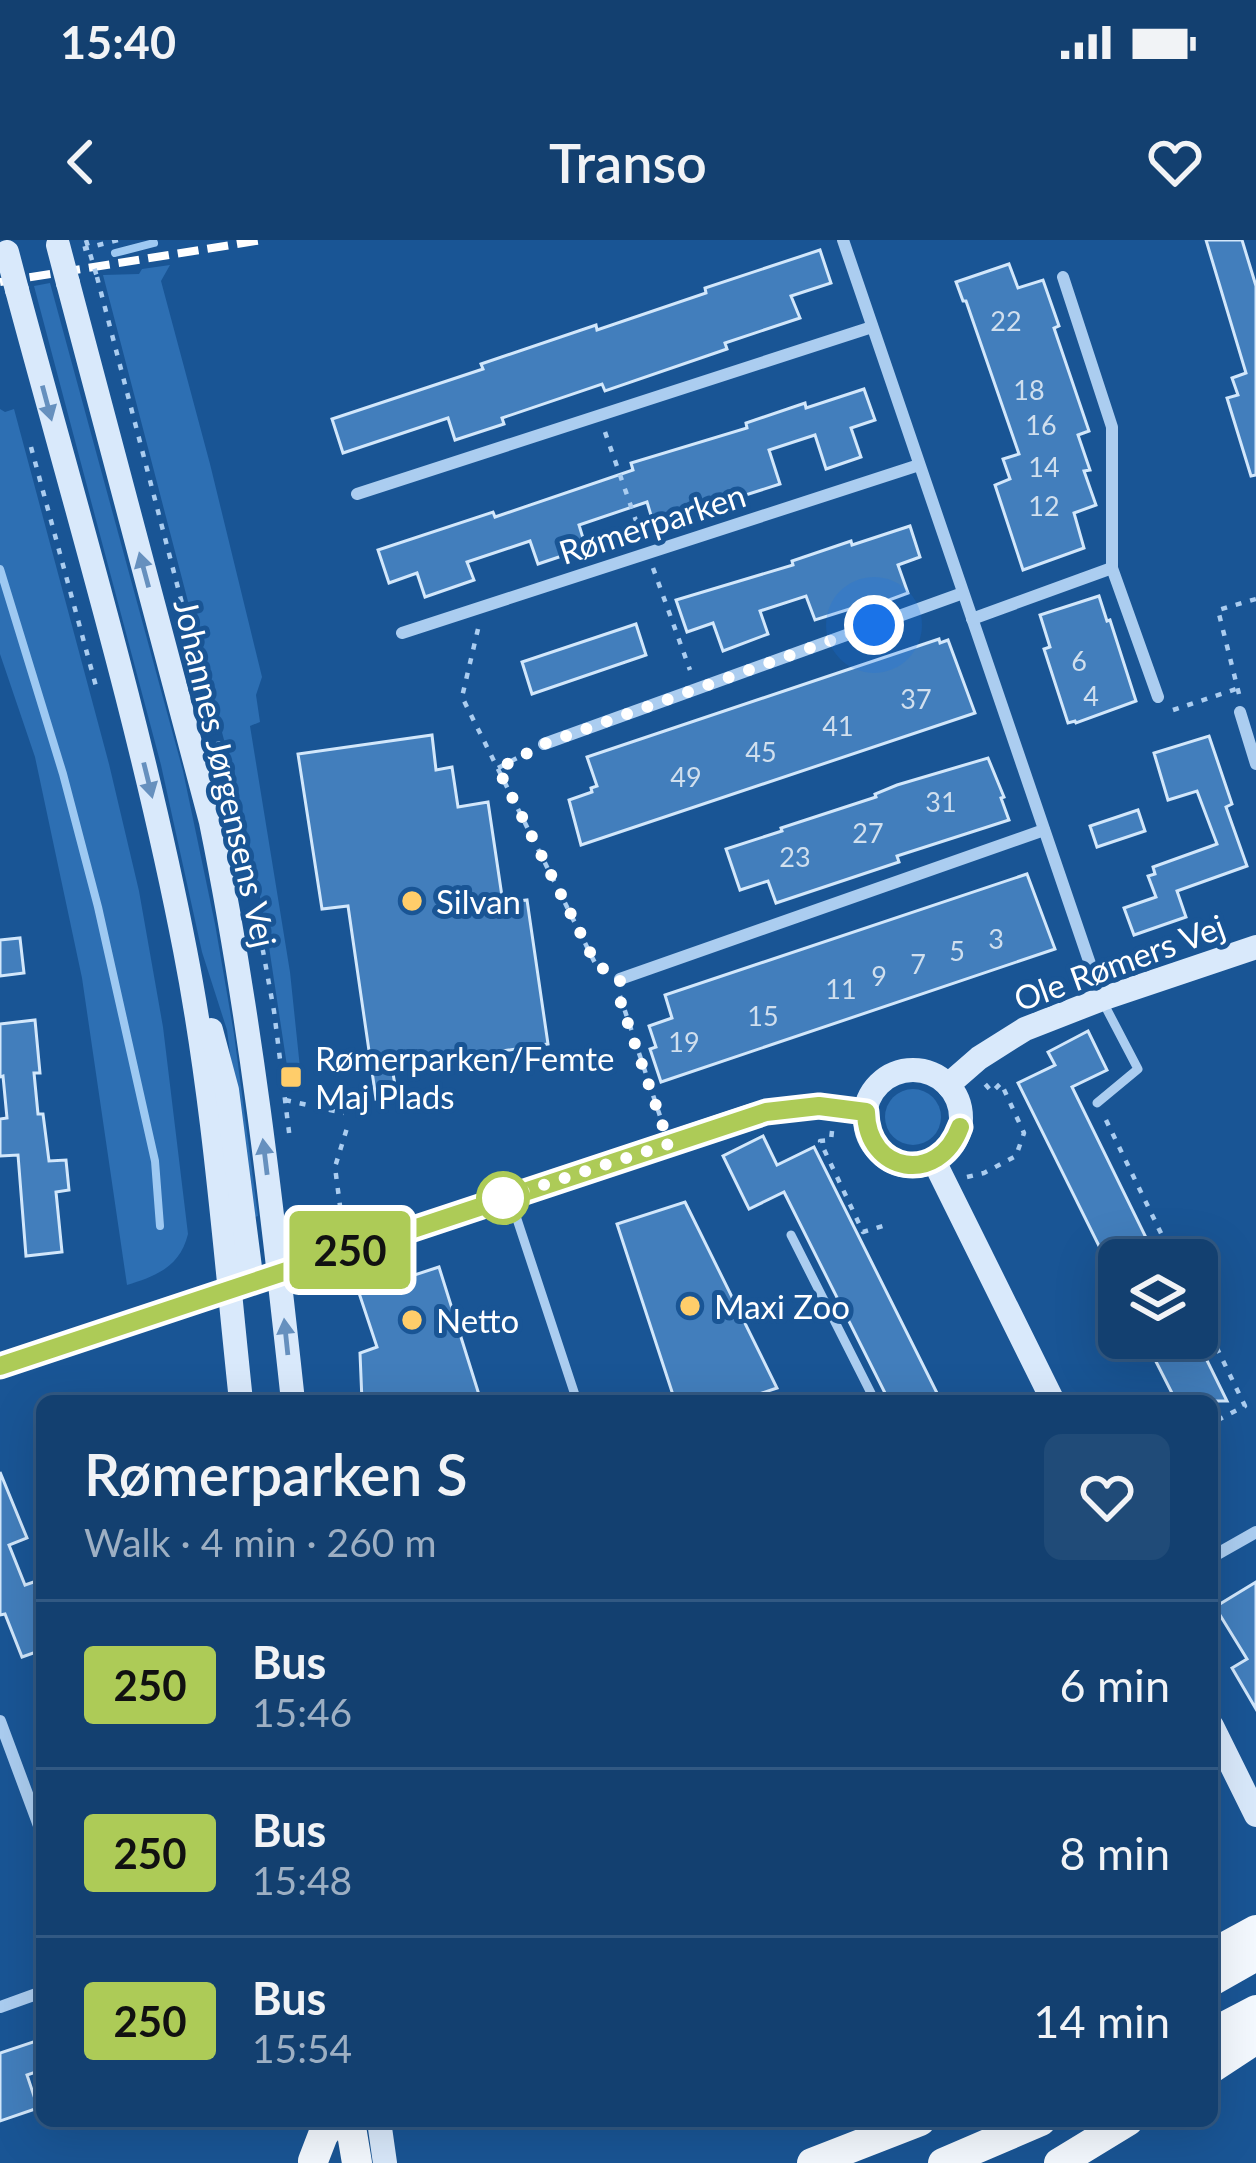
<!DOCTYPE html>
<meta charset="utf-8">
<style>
body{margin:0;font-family:Lato,sans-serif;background:#204b78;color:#f1f3f6;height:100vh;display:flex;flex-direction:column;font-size:45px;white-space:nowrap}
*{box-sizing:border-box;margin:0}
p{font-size:39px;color:#9dafc3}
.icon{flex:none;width:66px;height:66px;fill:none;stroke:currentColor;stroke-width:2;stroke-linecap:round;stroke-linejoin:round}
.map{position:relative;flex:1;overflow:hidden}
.drawer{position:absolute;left:36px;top:1155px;width:1182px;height:732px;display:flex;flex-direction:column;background:#134070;border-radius:18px;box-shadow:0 12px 48px #0002,0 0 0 3px #325983}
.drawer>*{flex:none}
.badge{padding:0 24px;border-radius:9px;font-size:42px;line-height:78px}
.buttons{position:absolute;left:1098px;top:999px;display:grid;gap:24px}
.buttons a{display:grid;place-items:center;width:120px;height:120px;border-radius:18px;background:#134070;box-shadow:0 12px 48px #0002,0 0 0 3px #325983;font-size:60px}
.you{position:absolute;width:60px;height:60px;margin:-30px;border:9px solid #fff;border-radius:50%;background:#1a73e8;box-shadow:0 0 0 18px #1a73e833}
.map>.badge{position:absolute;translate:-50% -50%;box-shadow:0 0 0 6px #fff}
.round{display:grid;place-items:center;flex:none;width:126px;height:126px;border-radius:18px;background:#204b78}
.summary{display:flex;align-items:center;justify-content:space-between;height:204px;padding:0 48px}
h1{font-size:57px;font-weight:600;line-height:90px}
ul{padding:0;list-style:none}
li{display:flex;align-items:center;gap:36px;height:168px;padding:0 48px;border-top:3px solid #325983}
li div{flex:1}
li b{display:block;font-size:45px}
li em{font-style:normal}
li .badge{min-width:132px;font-weight:700;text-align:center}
.status{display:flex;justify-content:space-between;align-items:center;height:84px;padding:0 60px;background:#134070;direction:ltr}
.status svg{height:33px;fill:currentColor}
header{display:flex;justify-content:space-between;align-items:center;height:156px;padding:0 48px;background:#134070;font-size:54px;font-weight:600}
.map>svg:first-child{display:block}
.green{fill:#2d6fb3}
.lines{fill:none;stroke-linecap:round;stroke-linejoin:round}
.stream{stroke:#9ec9f2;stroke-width:8}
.building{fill:#427ebc;stroke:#d2e7fb;stroke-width:3}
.path{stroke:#abcdf0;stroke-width:4.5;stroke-dasharray:6 9;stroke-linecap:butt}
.lane{stroke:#abcdf0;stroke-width:9}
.street{stroke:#abcdf0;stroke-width:12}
.secondary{stroke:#d9e9fb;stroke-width:24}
.primary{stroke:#f4f9ff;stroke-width:30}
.rail{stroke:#fff;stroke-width:8;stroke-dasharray:21 9;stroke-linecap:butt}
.path-bridge{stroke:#abcdf0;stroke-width:4.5;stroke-dasharray:6 9;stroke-linecap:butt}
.secondary-bridge{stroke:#d9e9fb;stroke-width:24}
.oneway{fill:#6690be}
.line-casing{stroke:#fff;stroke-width:27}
.line{stroke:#adcb57;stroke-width:18}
.walk{stroke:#fff;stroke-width:12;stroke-dasharray:0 21.6}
.poi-dot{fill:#ffcd6a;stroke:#195595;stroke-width:4.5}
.stop-dot{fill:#fff;stroke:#adcb57;stroke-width:6}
.labels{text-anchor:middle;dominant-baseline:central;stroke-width:10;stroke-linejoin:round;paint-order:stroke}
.number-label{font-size:27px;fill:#d0dfee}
.street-label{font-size:33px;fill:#fff;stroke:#195595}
.poi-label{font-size:33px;fill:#fff;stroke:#195595;text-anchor:start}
</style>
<div class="status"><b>15:40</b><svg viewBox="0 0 49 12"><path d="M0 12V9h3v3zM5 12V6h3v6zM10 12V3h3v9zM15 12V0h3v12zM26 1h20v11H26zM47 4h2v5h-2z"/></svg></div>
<header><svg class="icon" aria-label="back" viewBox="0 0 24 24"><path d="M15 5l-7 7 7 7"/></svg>Transo<svg class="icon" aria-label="heart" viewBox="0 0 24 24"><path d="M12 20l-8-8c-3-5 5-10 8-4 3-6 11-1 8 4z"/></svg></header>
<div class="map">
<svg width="1256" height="1923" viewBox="0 0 1256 1923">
<rect width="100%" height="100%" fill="#195595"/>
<!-- green -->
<g class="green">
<path d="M170,25L161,41L210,224L262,437L256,455L260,482L250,486L290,732L302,847H299L296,825L287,826L266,687L242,569L103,35L139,34L142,29Z"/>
<path d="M50,43L183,531L215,684L234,794L258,976L251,978L227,790L202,712L161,525L34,46Z"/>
<path d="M0,169L5,172L14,169L109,524L139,651L163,787L188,994C180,1027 156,1036 127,1045L82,738L35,517L0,414Z"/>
<circle cx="913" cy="877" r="28"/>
</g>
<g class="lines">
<!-- stream -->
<g class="stream">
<path d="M115,13L154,3"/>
<path d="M0,329L63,534L98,667L155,921L160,986"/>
</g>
</g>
<!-- building -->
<g class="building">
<path d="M1206,0H1242L1256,46V235L1251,236L1227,158L1238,155L1232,138L1246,133Z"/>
<path d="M820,10L831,43L791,56L800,78L725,103L727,109L605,151L602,144L502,178L504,184L455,200L448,178L343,213L332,179L483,129L481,124L596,85L597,90L706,53L705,48Z"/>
<path d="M1009,24L1018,48L1043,40L1059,86L1054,88L1089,191L1078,195L1090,230L1084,231L1096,265L1074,273L1084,308L1023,330L995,245L1010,239L1003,219L1019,214L966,61H963L956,42Z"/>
<path d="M864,149L875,180L851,188L861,217L826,229L815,195L769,210L780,244L711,266L710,262L653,282L647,262L579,285L586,308L538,324L530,301L467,322L474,340L425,357L417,333L389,343L378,310L493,272L495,277L633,230L631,223L747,188L746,183L805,163L806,168Z"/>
<path d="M910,286L920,317L898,325L908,353L873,366L872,362L815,380L806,356L760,371L768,394L723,411L713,383L687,392L676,360L793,325L792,321L851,301L852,305Z"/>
<path d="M1099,356L1107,381L1110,380L1136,461L1076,483L1075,481L1068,483L1044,409L1050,407L1040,375Z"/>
<path d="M636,384L646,415L532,454L522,422Z"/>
<path d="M939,399L940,403L948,400L975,473L581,605L569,560L592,552L591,548L597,546L587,517Z"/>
<path d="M432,495L436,530L452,527L458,567L488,562L503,663L527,660L548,804L392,828L397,856L376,859L348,666L322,669L298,514Z"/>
<path d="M1209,496L1232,564L1226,567L1247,626L1177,651L1186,677L1134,695L1124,668L1156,657L1148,636L1155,634L1153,627L1217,604L1197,551L1168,560L1154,513Z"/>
<path d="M988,518L1004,557L1001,558L1009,580L897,616L899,622L776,663L768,641L740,650L726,609L782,591L781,588L876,557L875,554L897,545Z"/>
<path d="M1138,570L1145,591L1097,607L1090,586Z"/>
<path d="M1027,634L1055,709L661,842L650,809L656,807L649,786L672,778L665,755Z"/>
<path d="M20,698L24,733L0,736V700Z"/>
<path d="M35,780L40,833H34L38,874H43L49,921L66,920L69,950L56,952L62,1012L26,1016L18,915L0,916V879L7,878L3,836L0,837V784Z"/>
<path d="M1088,791L1107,830L1072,847L1157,1020H1106L1018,843L1055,825L1048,812Z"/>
<path d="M763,896L777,925L814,907L941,1161H889L784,952L749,969L723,916Z"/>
<path d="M685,962L777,1148L738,1161H675L617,984Z"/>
<path d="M439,1027L481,1161H362L360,1113L377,1107L359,1053Z"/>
<path d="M1144,1098H1196L1227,1161H1176Z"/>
<path d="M0,1232L27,1298L9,1305L25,1345L42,1339V1410L22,1417L5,1374L0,1375Z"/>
<path d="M1256,1342V1469L1232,1428L1247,1419L1215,1367Z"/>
<path d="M42,1799V1830L27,1835L38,1868L0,1881V1813Z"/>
</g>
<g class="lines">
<!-- path -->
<g class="path">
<path d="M83,9L118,0"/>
<path d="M97,37L234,563"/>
<path d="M605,192L641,295"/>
<path d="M31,207L97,450"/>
<path d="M653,328L690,430"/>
<path d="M478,389L462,457L596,725L604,730"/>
<path d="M1239,454L1218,370L1256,359"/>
<path d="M1173,470L1236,449"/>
<path d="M498,528L530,511"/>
<path d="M241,591L274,771L290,900"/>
<path d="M620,756L662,882"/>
<path d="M285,860L344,873"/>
<path d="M1106,880L1174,1020"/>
<path d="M832,891L831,900L820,901L863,992L886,985"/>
<path d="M967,937L984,933L1016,916L1024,893L1001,843L992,852L985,844"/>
<path d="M326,994V984L340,966L335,927L347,888"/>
<path d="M1197,1067L1245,1166L1212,1183"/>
</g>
<!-- lane -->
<g class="lane">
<path d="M1097,863L1138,829L1104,764"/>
<path d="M511,961L577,1161"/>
<path d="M791,995L875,1161"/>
</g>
<!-- street -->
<g class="street">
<path d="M843,0L1102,759"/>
<path d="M1063,37L1112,187V328L1158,457"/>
<path d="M357,254L872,87"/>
<path d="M972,379L1112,328"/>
<path d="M402,393L919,225"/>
<path d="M1240,472L1256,524"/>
<path d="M544,504L963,353"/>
<path d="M620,739L1044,590"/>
<path d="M1212,1317L1256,1292"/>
<path d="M0,1481L42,1594"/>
<path d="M0,1767L42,1752"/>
</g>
<!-- secondary -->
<g class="secondary">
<path d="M68,43L211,582C250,773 272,967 293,1161"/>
<path d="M17,50C76,269 142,488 185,710C214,859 225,1011 241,1161"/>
<path d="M211,790L227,850L252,1043"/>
<circle cx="913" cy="878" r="48"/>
<path d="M948,845L979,818L1025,789L1102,759L1256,707"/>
<path d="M934,921L1053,1161"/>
<path d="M0,1126L754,875L809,866L865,872"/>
<path d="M1212,1486L1256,1575"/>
<path d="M379,1881L385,1923"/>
</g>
<!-- primary -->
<g class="primary">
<path d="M1212,1714L1256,1690"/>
<path d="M1212,1741L1256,1716"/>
<path d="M1212,1793L1256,1770"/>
<path d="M1212,1828L1256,1799"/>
<path d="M350,1881L357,1923"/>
<path d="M313,1921L323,1895L334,1881"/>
<path d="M812,1923L920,1881"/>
<path d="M943,1923L1041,1881"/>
<path d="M1059,1923L1128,1881"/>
</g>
<!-- rail -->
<path class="rail" d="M0,42L262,0"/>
<!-- path-bridge -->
<path class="path-bridge" d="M86,0L97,37"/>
<!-- secondary-bridge -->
<g class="secondary-bridge">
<path d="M58,5L68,43"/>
<path d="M7,12L17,50"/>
</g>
</g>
<!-- one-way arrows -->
<defs><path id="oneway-solid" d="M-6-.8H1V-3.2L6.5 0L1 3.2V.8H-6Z" transform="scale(3)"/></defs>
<g class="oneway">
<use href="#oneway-solid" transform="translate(47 163) rotate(75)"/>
<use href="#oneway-solid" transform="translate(144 330) rotate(-105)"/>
<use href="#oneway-solid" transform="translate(148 540) rotate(76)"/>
<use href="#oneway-solid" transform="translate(265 917) rotate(-97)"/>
<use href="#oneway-solid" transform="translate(286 1097) rotate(-96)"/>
</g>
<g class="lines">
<!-- line casing -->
<g class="line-casing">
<path id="line" d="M0,1126L766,872L819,866L866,872C867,934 939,945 960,887"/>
</g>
<!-- line -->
<use href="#line" class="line"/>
<!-- walk -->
<path class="walk" d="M503,958L669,904L620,760V740L596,724L498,529L544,504L874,385"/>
</g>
<!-- markers -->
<g class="poi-dot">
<circle cx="412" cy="661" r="12"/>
<rect x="279" y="825" width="24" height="24" rx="6"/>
<circle cx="690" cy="1066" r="12"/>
<circle cx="412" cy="1080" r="12"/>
</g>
<circle class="stop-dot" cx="503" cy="958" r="24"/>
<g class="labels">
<!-- number labels -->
<g class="number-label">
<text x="1006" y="80">22</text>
<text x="1029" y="149">18</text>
<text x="1041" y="184">16</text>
<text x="1044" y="226">14</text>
<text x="1044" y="265">12</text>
<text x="1079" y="420">6</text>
<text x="1091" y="455">4</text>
<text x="916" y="458">37</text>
<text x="838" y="485">41</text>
<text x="761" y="511">45</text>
<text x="686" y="536">49</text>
<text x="941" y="561">31</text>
<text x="868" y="592">27</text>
<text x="795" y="616">23</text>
<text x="996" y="698">3</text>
<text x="957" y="710">5</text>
<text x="918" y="723">7</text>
<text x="879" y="735">9</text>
<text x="841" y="748">11</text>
<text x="763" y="775">15</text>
<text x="684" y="801">19</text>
</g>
<!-- street labels -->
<g class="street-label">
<text transform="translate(652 283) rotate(-18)">Rømerparken</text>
<text transform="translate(226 533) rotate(77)">Johannes Jørgensens Vej</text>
<text transform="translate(1119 722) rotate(-20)">Ole Rømers Vej</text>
</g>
<!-- poi labels -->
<g class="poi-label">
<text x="436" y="661">Silvan</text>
<text x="315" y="818">Rømerparken/Femte<tspan x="315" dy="38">Maj Plads</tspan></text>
<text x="714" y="1066">Maxi Zoo</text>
<text x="436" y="1080">Netto</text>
</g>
</g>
</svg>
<div class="buttons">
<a><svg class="icon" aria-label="layers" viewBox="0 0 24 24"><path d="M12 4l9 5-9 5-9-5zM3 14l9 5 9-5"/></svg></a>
</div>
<div class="you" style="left:874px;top:385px"></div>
<b class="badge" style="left:350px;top:1010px;background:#adcb57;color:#111">250</b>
<section class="drawer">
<div class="summary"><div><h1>Rømerparken S</h1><p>Walk · 4 min · 260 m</p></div><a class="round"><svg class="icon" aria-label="heart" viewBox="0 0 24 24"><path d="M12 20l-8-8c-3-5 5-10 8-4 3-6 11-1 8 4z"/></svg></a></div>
<ul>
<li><span class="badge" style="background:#adcb57;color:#111">250</span><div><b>Bus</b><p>15:46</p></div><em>6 min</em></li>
<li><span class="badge" style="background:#adcb57;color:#111">250</span><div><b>Bus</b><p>15:48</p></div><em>8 min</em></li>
<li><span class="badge" style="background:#adcb57;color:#111">250</span><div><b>Bus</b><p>15:54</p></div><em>14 min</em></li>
</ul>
</section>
</div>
